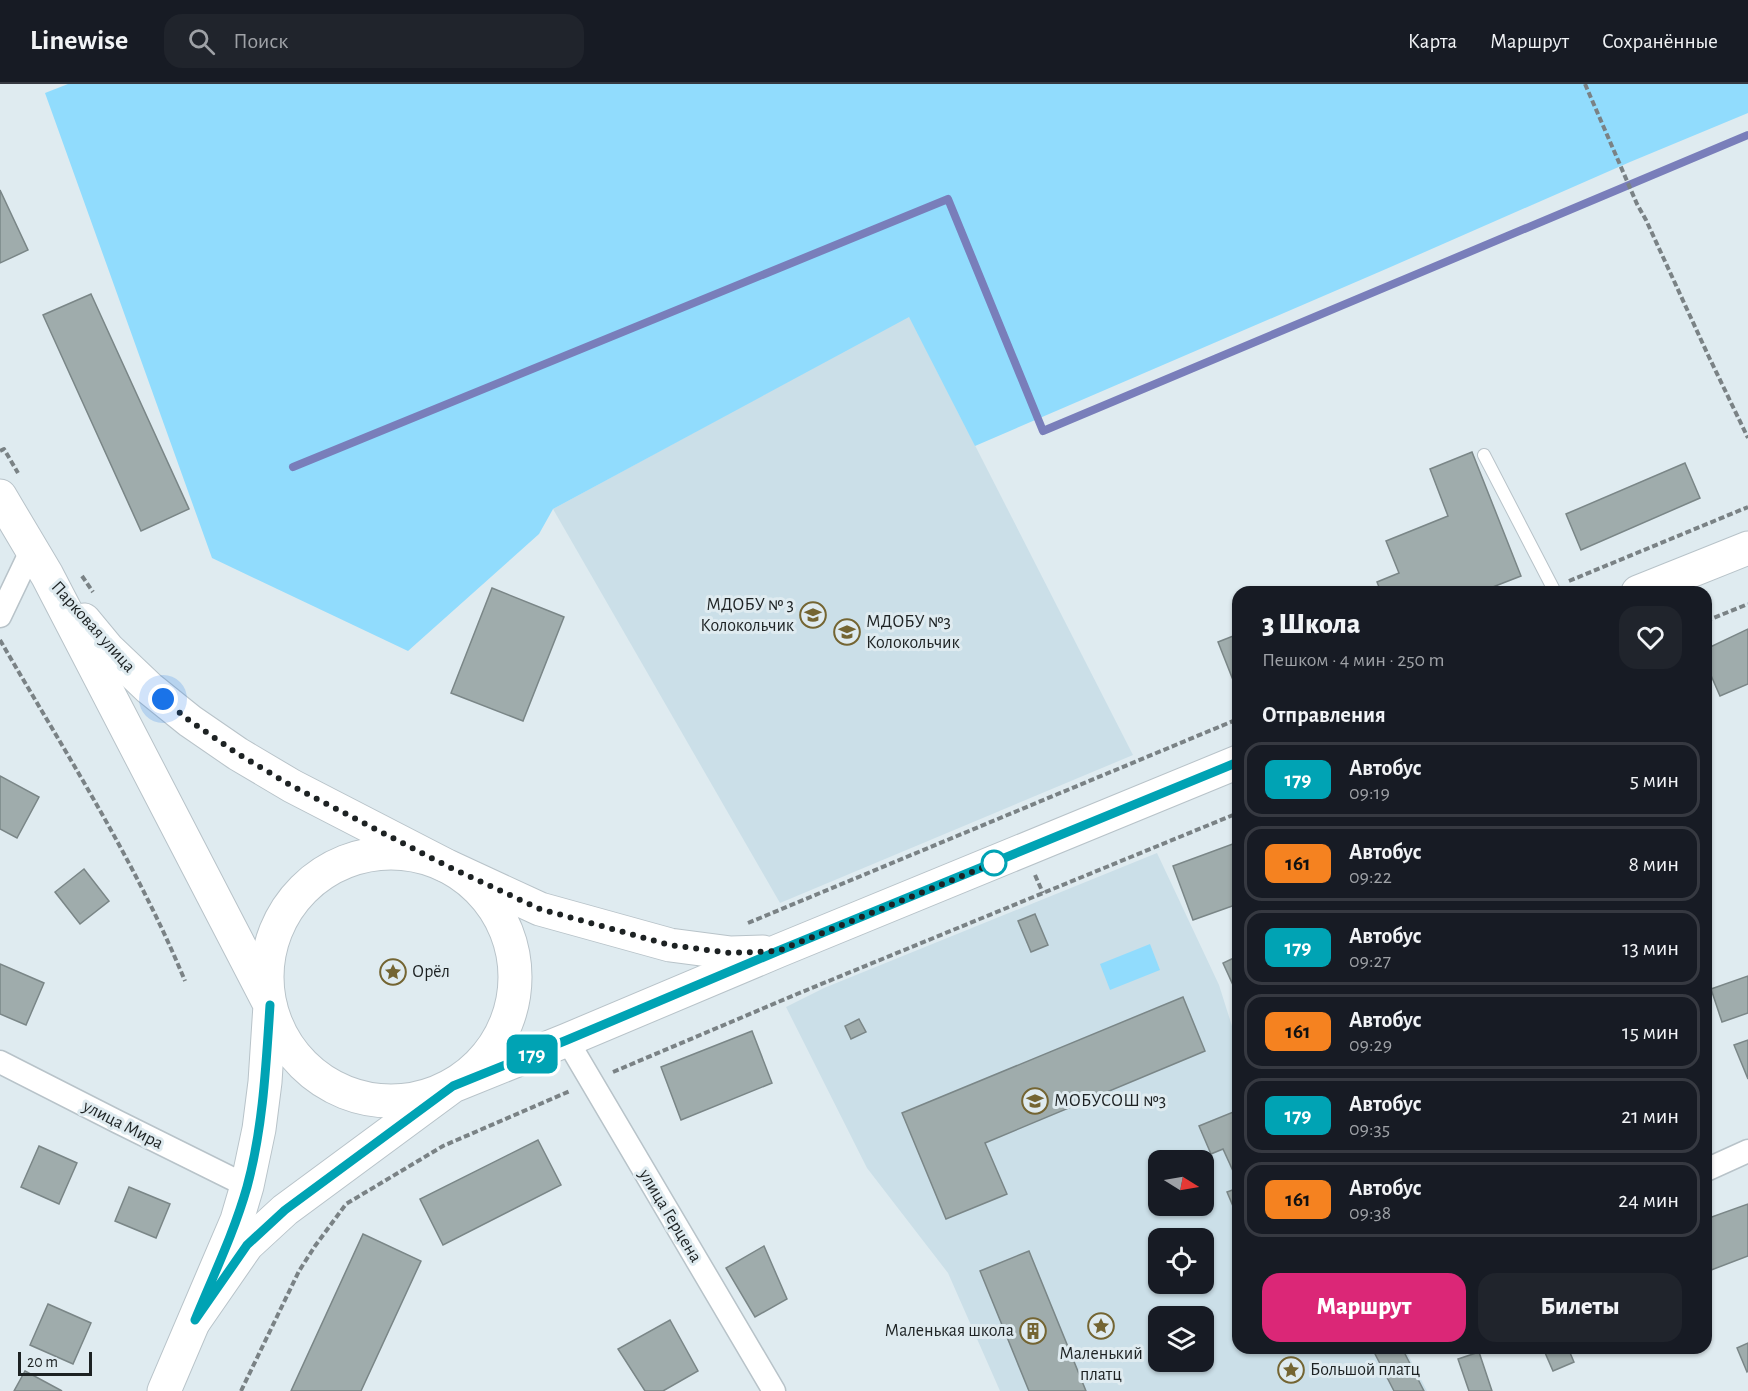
<!DOCTYPE html>
<html lang="ru">
<meta charset="utf-8">
<style>
body{margin:0;font-family:"Alegreya Sans",sans-serif;background:#20242c;color:#f1f3f6;height:100vh;display:flex;flex-direction:column;font-size:22px;white-space:nowrap}
*{box-sizing:border-box;margin:0}
p{font-size:20px;color:#9ea1a6}
.icon{flex:none;width:33px;height:33px;fill:none;stroke:currentColor;stroke-width:2;stroke-linecap:round;stroke-linejoin:round}
.map{position:relative;flex:1;overflow:hidden}
.details{position:absolute;left:1232px;top:502px;width:480px;height:768px;display:flex;flex-direction:column;background:#171b24;border-radius:18px;box-shadow:0 2px 4px #0004}
.details>*{flex:none}
.badge{padding:0 12px;border-radius:9px;font-size:21px;line-height:39px}
.needle{width:39px;rotate:101deg}
.fabs{position:absolute;left:1148px;top:1066px;display:grid;gap:12px}
.fabs a{display:grid;place-items:center;width:66px;height:66px;border-radius:12px;background:#171b24;box-shadow:0 2px 4px #0004;font-size:30px}
.scale{position:absolute;left:18px;bottom:15px;width:74px;box-sizing:border-box;padding-left:6px;border:3px solid #1d2223;border-top:0;font-size:16px;line-height:21px;white-space:nowrap;color:#1d2223;-webkit-text-stroke:4px #dfebf0;paint-order:stroke}
.you{position:absolute;width:30px;height:30px;margin:-15px;border:4px solid #fff;border-radius:50%;background:#1a73e8;box-shadow:0 0 0 9px #1a73e833}
.map>.badge{position:absolute;translate:-50% -50%;box-shadow:0 0 0 3px #fff}
h2{padding:0 30px;font-size:22px;line-height:54px}
.round{display:grid;place-items:center;flex:none;width:63px;height:63px;border-radius:18px;background:#20242c}
.head{display:flex;align-items:center;justify-content:space-between;height:102px;padding:0 30px}
h1{font-size:28px;font-weight:800;line-height:45px}
.primary-button{display:flex;gap:12px;margin-top:auto;padding:12px 30px}
.primary-button a{flex:1;height:69px;border-radius:18px;background:#db2777;color:#fff;font-size:24px;font-weight:800;line-height:69px;text-align:center}
.primary-button a+a{background:#20242c;color:#f1f3f6}
ul{padding:0;list-style:none}
li{display:flex;align-items:center;gap:18px;height:75px;margin:0 12px 9px;padding:0 18px;border:3px solid #363941;border-radius:18px}
li div{flex:1}
li b{display:block;font-size:22px}
li em{font-style:normal}
li .badge{min-width:66px;font-weight:700;text-align:center}
header{display:flex;align-items:center;gap:36px;box-sizing:border-box;height:84px;padding:0 30px;background:#171b24;border-bottom:2px solid #363941}
header strong{font-size:28px}
nav{display:flex;gap:33px;margin-inline-start:auto;font-size:21px}
.search{width:420px;height:54px;background:#20242c;display:flex;align-items:center;gap:15px;box-sizing:border-box;padding:0 21px;border-radius:18px;color:#9ea1a6;font-size:22px}
.map>svg:first-child{display:block}
.built{fill:#cbdfe8;fill-rule:evenodd}
.green{fill:#91dcfd}
.lines{fill:none;stroke-linecap:round;stroke-linejoin:round}
.stream{stroke:#797eba;stroke-width:8}
.building{fill:#9facac;stroke:#7a8687;stroke-width:1.5}
.lane-casing{stroke:#b8c3c9;stroke-width:14}
.street-casing{stroke:#b8c3c9;stroke-width:25}
.secondary-casing{stroke:#b8c3c9;stroke-width:35}
.path{stroke:#7a8285;stroke-width:4;stroke-dasharray:6 3;stroke-linecap:butt}
.lane{stroke:#fff;stroke-width:12}
.street{stroke:#fff;stroke-width:22}
.secondary{stroke:#fff;stroke-width:33}
.line-casing{stroke:#fff;stroke-width:14}
.line{stroke:#00a3b4;stroke-width:9}
.walk{stroke:#1d2223;stroke-width:6;stroke-dasharray:0 10.8}
.stop-dot{fill:#fff;stroke:#00a3b4;stroke-width:3}
.labels{text-anchor:middle;dominant-baseline:central;stroke-width:6;stroke-linejoin:round;paint-order:stroke}
.poi-label{font-size:18px;fill:#1d2223;stroke:#dfebf0;text-anchor:start}
.street-label{font-size:18px;fill:#1d2223;stroke:#dfebf0}
</style>
<header>
<strong>Linewise</strong>
<div class="search"><svg class="icon" aria-label="search" viewBox="0 0 24 24"><circle cx="10" cy="10" r="6"/><path d="M15 15l6 6"/></svg>Поиск</div>
<nav><a>Карта</a><a>Маршрут</a><a>Сохранённые</a></nav>
</header>
<div class="map">
<svg width="1748" height="1307" viewBox="0 0 1748 1307">
<rect width="100%" height="100%" fill="#dfebf0"/>
<!-- built -->
<g class="built">
<path d="M909,232L1133,671L780,819L553,425Z"/>
<path d="M1157,769L1219,901L1237,958L1238,1264L1405,1265L1427,1307H1000L948,1189L867,1084L786,923L824,904ZM1158,1077H1203V1122H1158ZM1158,1155H1203V1200H1158ZM1158,1233H1203V1278H1158Z"/>
</g>
<!-- green -->
<g class="green">
<path d="M68,0H1748V29L1630,78L1386,185L975,362L909,233L553,425L539,450L408,567L212,474L45,9Z"/>
<path d="M1150,860L1160,886L1110,906L1100,880Z"/>
</g>
<g class="lines">
<!-- stream -->
<path class="stream" d="M293,383L948,115L1043,347L1748,51"/>
</g>
<!-- building -->
<g class="building">
<path d="M0,106L28,166L0,179Z"/>
<path d="M91,210L189,425L141,447L43,231Z"/>
<path d="M1472,368L1521,492L1480,508H1381L1377,498L1399,489L1386,457L1448,432L1430,385Z"/>
<path d="M1685,379L1700,414L1581,466L1566,430Z"/>
<path d="M492,504L564,533L523,637L451,609Z"/>
<path d="M1748,545V600L1720,612L1706,580V565Z"/>
<path d="M1238,550V600L1235,601L1218,558Z"/>
<path d="M0,692L39,713L17,754L0,745Z"/>
<path d="M1238,758V820L1193,836L1173,782Z"/>
<path d="M84,785L109,817L80,840L55,808Z"/>
<path d="M1035,830L1048,861L1031,868L1018,837Z"/>
<path d="M1238,872V912L1223,879Z"/>
<path d="M0,880L44,899L26,941L0,930Z"/>
<path d="M1748,892V929L1722,938L1711,905Z"/>
<path d="M1183,913L1205,967L985,1059L1007,1110L946,1135L902,1029Z"/>
<path d="M859,935L866,948L851,955L845,942Z"/>
<path d="M752,947L772,999L681,1036L661,983Z"/>
<path d="M1748,956V995L1734,961Z"/>
<path d="M1238,1026V1098L1223,1065L1211,1070L1199,1042Z"/>
<path d="M538,1056L561,1101L443,1161L420,1115Z"/>
<path d="M39,1062L77,1079L59,1120L21,1103Z"/>
<path d="M129,1103L170,1120L156,1154L115,1137Z"/>
<path d="M1238,1104V1134L1227,1108Z"/>
<path d="M1748,1120V1172L1706,1188V1135Z"/>
<path d="M363,1150L421,1177L361,1307H291Z"/>
<path d="M764,1162L787,1215L755,1233L726,1184Z"/>
<path d="M1029,1167L1086,1307H1029L980,1187Z"/>
<path d="M48,1220L91,1239L73,1280L30,1261Z"/>
<path d="M670,1236L698,1287L663,1307H645L618,1265Z"/>
<path d="M1748,1259V1287L1747,1288L1737,1264Z"/>
<path d="M1372,1264H1402L1424,1307H1394Z"/>
<path d="M1543,1264H1568L1574,1278L1553,1287Z"/>
<path d="M1479,1268L1492,1307H1469L1458,1275Z"/>
<path d="M25,1287L62,1307H14Z"/>
</g>
<g class="lines">
<!-- lane casing -->
<g class="lane-casing">
<path id="lane" d="M1484,371L1555,508"/>
</g>
<!-- street casing -->
<g class="street-casing">
<g id="street">
<path d="M0,532L32,465"/>
<path d="M567,956L774,1307"/>
<path d="M0,978L118,1038L247,1102"/>
<path d="M1706,1086L1748,1067"/>
</g>
</g>
<!-- secondary casing -->
<g class="secondary-casing">
<g id="secondary">
<path d="M0,412L47,491L270,921L265,998L259,1045L247,1102L237,1136L164,1307"/>
<path d="M1638,508L1748,464"/>
<path d="M84,536L108,565L149,604L190,637L238,670L292,702L447,782L540,825L670,861L731,869L763,868"/>
<circle cx="391" cy="893" r="124"/>
<path d="M195,1236L247,1161L285,1126L453,1002L567,956L778,867L1238,678"/>
</g>
</g>
<!-- path -->
<g class="path">
<path d="M1585,0L1637,120L1646,136L1708,271L1748,354"/>
<path d="M0,367L4,365L18,389"/>
<path d="M82,492L93,508"/>
<path d="M1569,497L1748,423"/>
<path d="M1706,537L1748,520"/>
<path d="M0,556C65,668 136,778 185,897"/>
<path d="M1035,791L1043,809"/>
<path d="M748,839L1238,635"/>
<path d="M613,988L797,910L1238,729"/>
<path d="M241,1307L299,1187L315,1162L346,1120L443,1062L570,1007"/>
</g>
<!-- lane -->
<use href="#lane" class="lane"/>
<!-- street -->
<use href="#street" class="street"/>
<!-- secondary -->
<use href="#secondary" class="secondary"/>
</g>
<g class="lines">
<!-- line casing -->
<g class="line-casing">
<path id="line" d="M270,921C266,982 263,1044 247,1103C234,1149 213,1192 195,1236L247,1161L285,1126L453,1002L567,956L778,867L1238,678"/>
</g>
<!-- line -->
<use href="#line" class="line"/>
<!-- walk -->
<path class="walk" d="M163,615L190,637L238,670L292,702L447,782L540,825L670,861L730,869L778,867L1004,775L994,779"/>
</g>
<!-- icons -->
<defs>
<g id="school-ring" transform="scale(1.35)"><circle r="9.5" fill="#dfebf0" stroke="#746532" stroke-width="1.5"/><path d="M0-5L7-2L0 1L-7-2ZM-4 1L0 2.5L4 1V4Q0 6-4 4Z" fill="#746532"/></g>
<g id="sight-ring" transform="scale(1.35)"><circle r="9.5" fill="#dfebf0" stroke="#746532" stroke-width="1.5"/><path d="M0-6L1.8-2.2L6-1.7L2.9 1.2L3.7 5.4L0 3.3L-3.7 5.4L-2.9 1.2L-6-1.7L-1.8-2.2Z" fill="#746532"/></g>
<g id="building-ring" transform="scale(1.35)"><circle r="9.5" fill="#dfebf0" stroke="#746532" stroke-width="1.5"/><path d="M-4-6H4V6H1V3H-1V6H-4ZM-2.5-4.3h1.7v1.8h-1.7ZM.8-4.3h1.7v1.8H.8ZM-2.5-1h1.7V.8h-1.7ZM.8-1h1.7V.8H.8Z" fill="#746532"/></g>
</defs>
<g fill-rule="evenodd">
<use href="#school-ring" x="813" y="531"/>
<use href="#school-ring" x="847" y="548"/>
<use href="#sight-ring" x="393" y="888"/>
<use href="#school-ring" x="1035" y="1017"/>
<use href="#sight-ring" x="1101" y="1242"/>
<use href="#building-ring" x="1033" y="1247"/>
<use href="#sight-ring" x="1291" y="1286"/>
</g>
<!-- markers -->
<circle class="stop-dot" cx="994" cy="779" r="12"/>
<g class="labels">
<!-- poi labels -->
<g class="poi-label">
<text x="794" y="521" text-anchor="end">МДОБУ № 3<tspan x="794" dy="21">Колокольчик</tspan></text>
<text x="866" y="538">МДОБУ №3<tspan x="866" dy="21">Колокольчик</tspan></text>
<text x="412" y="888">Орёл</text>
<text x="1054" y="1017">МОБУСОШ №3</text>
<text x="1014" y="1247" text-anchor="end">Маленькая школа</text>
<text x="1101" y="1270" text-anchor="middle">Маленький<tspan x="1101" dy="21">платц</tspan></text>
<text x="1310" y="1286">Большой платц</text>
</g>
<!-- street labels -->
<g class="street-label">
<text transform="translate(93 543) rotate(48)">Парковая улица</text>
<text transform="translate(123 1041) rotate(27)">улица Мира</text>
<text transform="translate(670 1132) rotate(59)">улица Герцена</text>
</g>
</g>
</svg>
<div class="fabs">
<a><svg class="needle" viewBox="-14 -14 28 28"><path d="M0-13l5 13h-10z" fill="#e53935"/><path d="M0 13l5-13h-10z" fill="#9ea1a6"/></svg></a>
<a><svg class="icon" aria-label="locate" viewBox="0 0 24 24"><circle cx="12" cy="12" r="6"/><path d="M12 2v4M12 18v4M2 12h4M18 12h4"/></svg></a>
<a><svg class="icon" aria-label="layers" viewBox="0 0 24 24"><path d="M12 4l9 5-9 5-9-5zM3 14l9 5 9-5"/></svg></a>
</div>
<div class="scale">20 m</div>
<div class="you" style="left:163px;top:615px"></div>
<b class="badge" style="left:532px;top:970px;background:#00a3b4;color:#fff">179</b>
<section class="details">
<div class="head"><div><h1>3 Школа</h1><p>Пешком · 4 мин · 250 m</p></div><a class="round"><svg class="icon" aria-label="heart" viewBox="0 0 24 24"><path d="M12 20l-8-8c-3-5 5-10 8-4 3-6 11-1 8 4z"/></svg></a></div>
<h2>Отправления</h2>
<ul>
<li><span class="badge" style="background:#00a3b4;color:#fff">179</span><div><b>Автобус</b><p>09:19</p></div><em>5 мин</em></li>
<li><span class="badge" style="background:#f58220;color:#111">161</span><div><b>Автобус</b><p>09:22</p></div><em>8 мин</em></li>
<li><span class="badge" style="background:#00a3b4;color:#fff">179</span><div><b>Автобус</b><p>09:27</p></div><em>13 мин</em></li>
<li><span class="badge" style="background:#f58220;color:#111">161</span><div><b>Автобус</b><p>09:29</p></div><em>15 мин</em></li>
<li><span class="badge" style="background:#00a3b4;color:#fff">179</span><div><b>Автобус</b><p>09:35</p></div><em>21 мин</em></li>
<li><span class="badge" style="background:#f58220;color:#111">161</span><div><b>Автобус</b><p>09:38</p></div><em>24 мин</em></li>
</ul>
<div class="primary-button"><a>Маршрут</a><a>Билеты</a></div>
</section>
</div>
